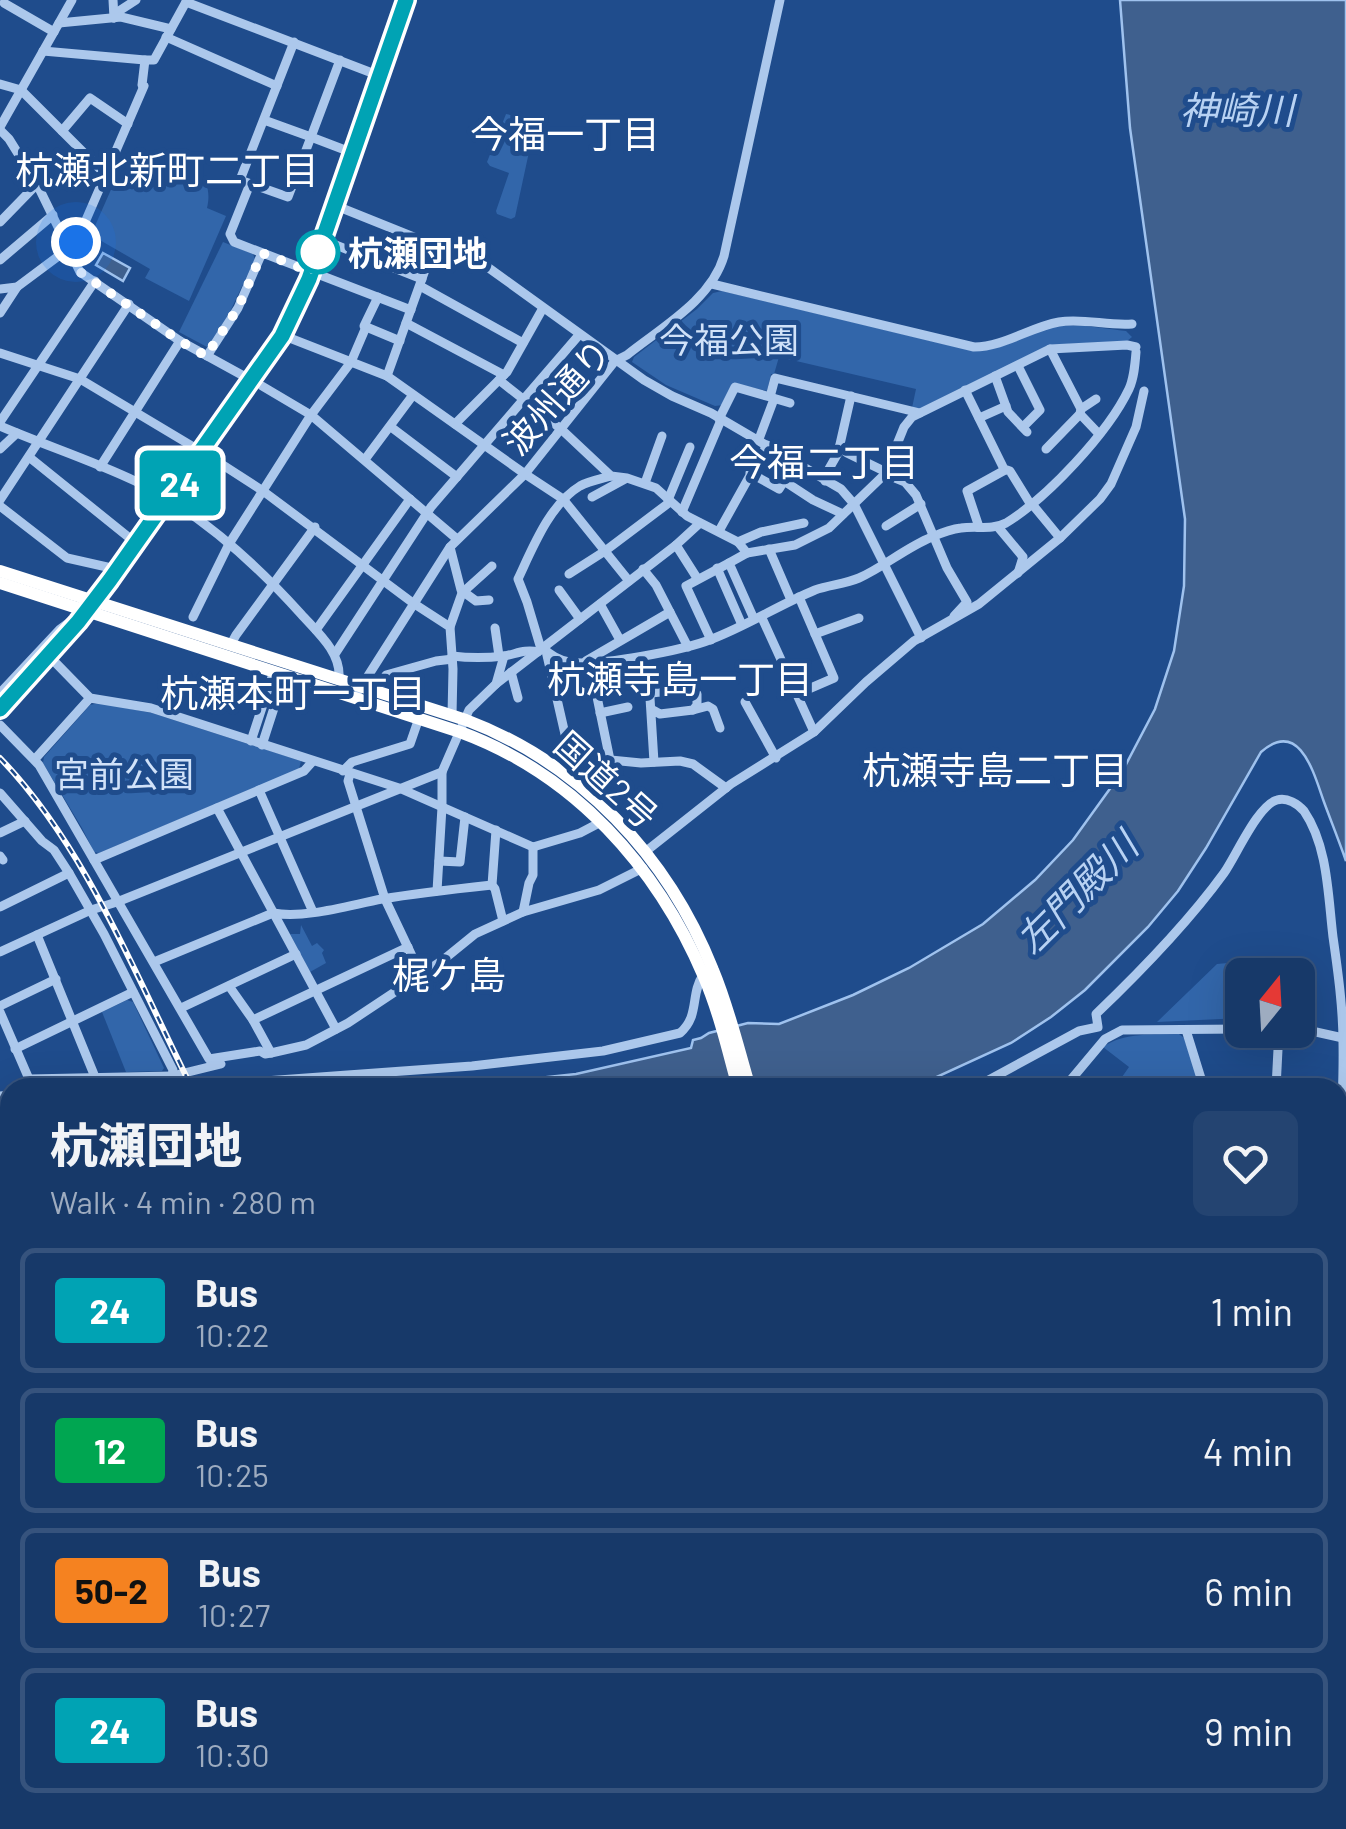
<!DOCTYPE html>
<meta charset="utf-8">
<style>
body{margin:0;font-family:Barlow,"Noto Sans JP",sans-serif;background:#244471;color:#f1f3f6;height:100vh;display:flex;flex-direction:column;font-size:38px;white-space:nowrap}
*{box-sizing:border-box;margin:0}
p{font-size:32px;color:#9eacc0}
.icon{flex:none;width:55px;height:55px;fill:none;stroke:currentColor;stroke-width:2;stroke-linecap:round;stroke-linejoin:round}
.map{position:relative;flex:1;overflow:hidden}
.sheet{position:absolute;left:0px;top:1078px;width:1348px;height:752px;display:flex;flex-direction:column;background:#173969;border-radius:30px 30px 0 0;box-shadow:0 10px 40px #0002,0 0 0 2px #36537d}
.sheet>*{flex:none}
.badge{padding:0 20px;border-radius:8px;font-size:35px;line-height:65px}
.needle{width:65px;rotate:18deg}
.tools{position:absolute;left:1225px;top:958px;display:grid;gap:20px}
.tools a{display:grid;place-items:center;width:90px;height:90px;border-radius:15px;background:#173969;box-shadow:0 10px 40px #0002,0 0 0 2px #36537d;font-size:50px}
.you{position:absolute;width:50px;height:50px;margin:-25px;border:8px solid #fff;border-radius:50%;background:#1a73e8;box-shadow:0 0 0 15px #1a73e833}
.map>.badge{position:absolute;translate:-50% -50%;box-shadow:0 0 0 5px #fff}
.round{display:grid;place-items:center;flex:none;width:105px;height:105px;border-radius:15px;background:#244471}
.summary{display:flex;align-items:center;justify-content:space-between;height:170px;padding:0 50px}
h1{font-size:48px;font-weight:800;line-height:75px}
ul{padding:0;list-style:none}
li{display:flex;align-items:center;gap:30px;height:125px;margin:0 20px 15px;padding:0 30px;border:5px solid #36537d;border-radius:15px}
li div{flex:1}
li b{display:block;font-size:38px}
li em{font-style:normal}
li .badge{min-width:110px;font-weight:700;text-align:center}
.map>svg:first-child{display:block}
.green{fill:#3266aa}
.water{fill:#3f608e;stroke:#9fc2ee;stroke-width:2.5}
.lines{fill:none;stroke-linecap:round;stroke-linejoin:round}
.minor{stroke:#acc8ec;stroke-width:9}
.highway{stroke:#fff;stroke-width:12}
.rail-casing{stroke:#fff;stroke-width:6}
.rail{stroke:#1f4c8c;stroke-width:2.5;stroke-dasharray:8;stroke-linecap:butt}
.line-casing{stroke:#fff;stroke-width:22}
.line{stroke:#00a3b4;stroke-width:15}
.walk{stroke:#fff;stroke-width:10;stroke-dasharray:0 18}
.stop-dot{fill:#fff;stroke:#00a3b4;stroke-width:5}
.labels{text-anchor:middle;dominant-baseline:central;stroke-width:10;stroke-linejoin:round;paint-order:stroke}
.stop-label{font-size:35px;font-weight:bold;fill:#fff;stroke:#1f4c8c;text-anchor:start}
.park-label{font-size:35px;fill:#d1e2f9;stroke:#1f4c8c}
.street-label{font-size:35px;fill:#fff;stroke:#1f4c8c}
.water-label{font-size:38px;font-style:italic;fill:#b8d2f3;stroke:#1f4c8c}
.neighbourhood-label{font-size:38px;fill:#fff;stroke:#1f4c8c}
</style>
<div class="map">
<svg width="1346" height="1829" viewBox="0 0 1346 1829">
<rect width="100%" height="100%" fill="#1f4c8c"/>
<!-- green -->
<g class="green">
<path d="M506,114L529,119L535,124L515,217L511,219L497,214L496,211L509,173L490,166L487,162Z"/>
<path d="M174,166C200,166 213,183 207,208L226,216L189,301L145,278L150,269L91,235L117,176L149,190L159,174Z"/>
<path d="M223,242L253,254L255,259L227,318L207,347L179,332Z"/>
<path d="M722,291L973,351C1000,351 1022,335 1048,328C1073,322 1100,328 1126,331L1132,337L1127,341L1049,345L1019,363L963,387L917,410L912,408L916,389L779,357L774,374H771L767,391L733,383L723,405L715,406L666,385L632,362L634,357L697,309L713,293Z"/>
<path d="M99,703L152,713L301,761L299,769L99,853L94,852L82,828L43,763L44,757L90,705Z"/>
<path d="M301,925L312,946L317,943L324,950L322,953L326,963L310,972L290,934H300Z"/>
<path d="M1271,959L1273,975H1242V1018L1157,1022L1217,964Z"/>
<path d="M127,1000L133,1002L164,1068L162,1071L126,1072L102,1012Z"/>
<path d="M1179,1034L1184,1038L1200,1087H1149L1134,1079L1127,1087H1115L1129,1067L1103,1047C1124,1032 1154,1035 1179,1034Z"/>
<path d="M890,1820H979L967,1829H883Z"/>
</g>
<!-- water -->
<g class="water">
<path d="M1120,0H1346V861C1339,841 1331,821 1324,802C1314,774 1300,718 1261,752L1206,848L1178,891L1148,927L1085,990L1051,1017L1011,1043L915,1087L445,1088L576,1074L691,1048L693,1040L701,1038L709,1033L748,1023L779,1024L853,995L909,968L983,924L1035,880L1073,840L1122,772L1155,709L1174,651L1184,586L1185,519L1130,128Z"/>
<path d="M103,253L130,268L123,281L96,265Z"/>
<rect x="0" y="1113" width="10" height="109"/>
<path d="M1346,1311V1712L1338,1724V1349Z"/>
<path d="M1036,1820H1263L1255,1829H1025Z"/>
</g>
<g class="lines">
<!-- minor -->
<g class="minor">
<path d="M113,0L114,18"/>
<path d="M186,2L380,76"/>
<path d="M4,3L54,32"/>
<path d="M114,18L119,11L136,0"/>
<path d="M59,23L121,17L171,29"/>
<path d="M166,37L277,86"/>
<path d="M43,51L145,60"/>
<path d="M340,60L311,137L353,153"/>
<path d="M0,84L21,90L105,174"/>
<path d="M264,120L311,137L288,197L240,180L294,42"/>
<path d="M0,127L72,0"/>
<path d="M0,130L9,139L37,184L80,272L180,341L251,380"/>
<path d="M62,131L90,98L128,124"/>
<path d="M250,184L230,234L234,242L411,310"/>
<path d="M334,205L486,266L644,380L672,396L711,413L841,489L854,504L921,638"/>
<path d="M0,222L37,184"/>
<path d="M323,240L422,279"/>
<path d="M0,260L53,215"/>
<path d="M712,284L974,347C1004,347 1030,327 1059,322C1083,318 1108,326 1132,324"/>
<path d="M420,286L523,343"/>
<path d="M0,289L17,287L76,243L144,86L142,85L145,60H154L187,0"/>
<path d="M378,297L364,326L400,341"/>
<path d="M0,313L17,287"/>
<path d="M406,323L504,375"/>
<path d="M282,335L387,376L525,474L563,499L629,581"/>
<path d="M1050,349L1081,409L1080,414L1099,434"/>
<path d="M0,353L80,379L212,458L263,491L413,603L450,627L453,669L452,715"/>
<path d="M207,356L238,308L262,253"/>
<path d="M1018,366L1040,410L1023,427"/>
<path d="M387,376L434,245"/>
<path d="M995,376L1008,412L1027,432"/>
<path d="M499,380L561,429L611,476L627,478L656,488L687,516L738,542L747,553L729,563L754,619"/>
<path d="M262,386L311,415L457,539"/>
<path d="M965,390L1004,469L1010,471L1031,505"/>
<path d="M773,398L790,403"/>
<path d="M1081,409L1096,399"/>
<path d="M979,418L1006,406"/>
<path d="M719,419L735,387L770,397L775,378L920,413"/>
<path d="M0,422L95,281"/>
<path d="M455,424L507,372L543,308"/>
<path d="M0,426C44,445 91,460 135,481C198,511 254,562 301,614C317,632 341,652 339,678"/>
<path d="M391,427L457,477"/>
<path d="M759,439L774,399"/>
<path d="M839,447L847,453L886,472"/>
<path d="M0,449L17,433"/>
<path d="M1046,449L1080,414"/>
<path d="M29,457L137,544"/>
<path d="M366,458L413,395"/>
<path d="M100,467L180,341"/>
<path d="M750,473L779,489L784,481L813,500L843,514"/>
<path d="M885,474L905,482L916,495L947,568L967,602L954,616"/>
<path d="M825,481L826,474L838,453L851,396"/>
<path d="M645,483L662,436"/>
<path d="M592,497L625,479"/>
<path d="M0,500L129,304"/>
<path d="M668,500L690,447"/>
<path d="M1032,504L1060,538"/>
<path d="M0,506L67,558L107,567L116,574"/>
<path d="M682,512L721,420"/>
<path d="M886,526L921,504"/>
<path d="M979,527L967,491L1005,470"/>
<path d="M998,527L1023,557L1018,573"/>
<path d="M719,531L767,445"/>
<path d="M738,542L761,532L804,523"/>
<path d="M676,545L697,578"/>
<path d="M450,547L461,590L476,601L489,600"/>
<path d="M769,549L791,600"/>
<path d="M747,553L795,545L829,528L885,474L904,427L912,417L1050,349L1127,345L1136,347"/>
<path d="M717,568L742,625"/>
<path d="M643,569L656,585L688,647"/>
<path d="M569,574L605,551L670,502"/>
<path d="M559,590L580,619"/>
<path d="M600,604L620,640"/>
<path d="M193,617L229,544L311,415L351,362L366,327"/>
<path d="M762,618L814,732"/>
<path d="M450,627L462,593L492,566"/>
<path d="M495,628L499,656"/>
<path d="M316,630L410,499"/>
<path d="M815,634L859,618"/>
<path d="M711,640L686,586L729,563"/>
<path d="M231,644L236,635L315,527"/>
<path d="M543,648C551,656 558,660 569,662C597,667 685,650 712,639C748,625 779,605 815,590C829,585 845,584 859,578C884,567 905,548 932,537C941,533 951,529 961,528C975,526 993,530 1006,523C1047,498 1108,433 1129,389C1134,378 1135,365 1136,352"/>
<path d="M541,649L527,602L518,579C533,547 550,504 580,486C589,481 601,479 611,476"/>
<path d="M546,651L570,756L560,769"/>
<path d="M335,654L431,507L579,335"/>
<path d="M48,655L90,698L151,708L399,788L533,847L580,833L601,822"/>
<path d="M452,656C469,658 487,658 504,656C516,654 525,649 538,652"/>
<path d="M586,661L670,612"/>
<path d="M595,662L598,692H596L610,760"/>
<path d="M511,672L518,698"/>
<path d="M383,682L386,675L436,661L453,659"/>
<path d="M496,684L504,656"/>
<path d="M359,690L450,547L525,474L615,361L627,355C662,327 711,300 724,256L780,0"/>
<path d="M0,693L60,629L79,615"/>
<path d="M797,694L834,678L799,597"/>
<path d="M745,702L776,758"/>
<path d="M0,709L78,622L116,574L282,335L309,279L406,0"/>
<path d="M651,709L660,714L693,710L697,705V694L689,689L651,693L650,698L654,762"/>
<path d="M693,710L708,706L713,709L720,728"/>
<path d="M600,713L628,707"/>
<path d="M0,725L39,765L209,1059L260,1051L265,1054L271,1053L306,1045L348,1023L443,960L475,934L523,912L599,890L643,868"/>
<path d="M251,741L274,671"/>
<path d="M262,745L285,674"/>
<path d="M570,756L641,763L680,761L693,764L726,788"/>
<path d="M35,759L90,698"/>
<path d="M343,771L352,762L410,744L419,718"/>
<path d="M350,774L348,781L385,899L421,975"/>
<path d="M259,790L313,912"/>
<path d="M0,793L42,841L54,850L69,873L104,934L173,1070L172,1076"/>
<path d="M217,808L336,1029"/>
<path d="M496,830L492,885L495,889L503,921"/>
<path d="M0,833L25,821"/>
<path d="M645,852L731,784L814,732L866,682L914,641L979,604L1060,538L1100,499L1111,484L1136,427L1144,391"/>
<path d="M0,856L3,860"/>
<path d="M94,860L304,771L313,761"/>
<path d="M439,861L460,862L465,817"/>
<path d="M437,891L442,807V772"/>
<path d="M0,907L69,873"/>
<path d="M523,912L529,883L533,875V847"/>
<path d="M37,935L95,1077"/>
<path d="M0,952L91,910L117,902L442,772L469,710L496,684L676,545L700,523"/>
<path d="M154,962L273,913C305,919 350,905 382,899C418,893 455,889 492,885"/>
<path d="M229,986L253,1020L271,1053"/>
<path d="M0,1006L56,979"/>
<path d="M181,1008L296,954"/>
<path d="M0,1012L29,1079L172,1076L221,1064"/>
<path d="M253,1020L408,947"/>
<path d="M1298,1028L1343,1038"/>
<path d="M1186,1030L1204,1088"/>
<path d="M15,1049L133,992"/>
<path d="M106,1088L142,1084L148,1088"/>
<path d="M167,1088L472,1066L603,1051L680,1033C700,1016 690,994 703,975"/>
<path d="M974,1088L1079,1031L1098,1027L1096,1014C1142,970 1187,924 1224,873C1236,856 1258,805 1277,800C1287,797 1298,804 1304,811C1328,846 1328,896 1333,937C1338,972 1343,1008 1343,1043C1344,1092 1340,1140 1338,1188"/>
<path d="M1064,1088L1105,1039L1122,1030L1242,1029"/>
<path d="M1244,1088H1245"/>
<path d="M1276,1088L1279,1030"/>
<path d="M0,1096L10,1095"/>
<path d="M0,1248H10"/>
<path d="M0,1328L10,1326"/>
<path d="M2,1590L6,1634L10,1633"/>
<path d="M0,1672L10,1670"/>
<path d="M0,1759L10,1757"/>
<path d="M1338,1768L1346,1757"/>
<path d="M1338,1818L1346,1810"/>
<path d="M57,1820L60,1829"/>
<path d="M75,1820L77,1829"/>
<path d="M116,1820L117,1829"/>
<path d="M227,1820L228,1829"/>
<path d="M260,1820L261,1829"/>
<path d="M291,1820L292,1829"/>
<path d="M320,1820L321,1829"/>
<path d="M356,1820L358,1829"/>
<path d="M446,1820L449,1829"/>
<path d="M767,1820L772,1829"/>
<path d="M176,1829L211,1820"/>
<path d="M790,1829L805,1820"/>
<path d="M867,1829L876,1820"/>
<path d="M976,1829L988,1820"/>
<path d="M1290,1829L1297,1820"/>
<path d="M1327,1829L1336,1820"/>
</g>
<!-- highway -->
<g class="highway">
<path d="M0,571L466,720C580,763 668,856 713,970C729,1008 738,1048 750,1088"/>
<path d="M0,583L460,732C574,774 657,866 704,977C719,1012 728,1050 738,1088"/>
<path d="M1066,1820L1074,1829"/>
<path d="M1081,1820L1089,1829"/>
</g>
<!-- rail casing -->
<g class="rail-casing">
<g id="rail">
<path d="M0,758C87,848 136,977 192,1088"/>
<path d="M474,1820L476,1829"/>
</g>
</g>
<!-- rail -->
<use href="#rail" class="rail"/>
</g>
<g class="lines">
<!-- line casing -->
<g class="line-casing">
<path id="line" d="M0,709L78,622L110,580L282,336L309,279L406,0"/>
</g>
<!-- line -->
<use href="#line" class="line"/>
<!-- walk -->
<path class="walk" d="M76,242L70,249L80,272L180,341L206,356L238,308L262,253L312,272L318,252"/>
</g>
<!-- markers -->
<circle class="stop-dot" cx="318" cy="252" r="20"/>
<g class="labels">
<!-- stop labels -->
<g class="stop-label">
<text x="348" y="252">杭瀬団地</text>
</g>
<!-- park labels -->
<g class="park-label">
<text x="729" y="339">今福公園</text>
<text x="124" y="773">宮前公園</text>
</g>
<!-- street labels -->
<g class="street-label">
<text transform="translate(556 396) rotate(-48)">波州通り</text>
<text transform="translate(607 779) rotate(42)">国道2号</text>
</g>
<!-- water labels -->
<g class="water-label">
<text x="1237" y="109">神崎川</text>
<text transform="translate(1076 892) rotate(-45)">左門殿川</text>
</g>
<!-- neighbourhood labels -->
<g class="neighbourhood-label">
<text x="565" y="133">今福一丁目</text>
<text x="167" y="169">杭瀬北新町二丁目</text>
<text x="824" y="461">今福二丁目</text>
<text x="680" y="678">杭瀬寺島一丁目</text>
<text x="293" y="692">杭瀬本町一丁目</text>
<text x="995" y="769">杭瀬寺島二丁目</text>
<text x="449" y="974">梶ケ島</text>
</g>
</g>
</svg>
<div class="tools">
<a><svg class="needle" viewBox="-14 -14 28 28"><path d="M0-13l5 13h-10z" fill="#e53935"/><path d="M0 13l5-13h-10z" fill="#9eacc0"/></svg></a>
</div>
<div class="you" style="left:76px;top:242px"></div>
<b class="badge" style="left:180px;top:483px;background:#00a3b4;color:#fff">24</b>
<section class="sheet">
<div class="summary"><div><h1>杭瀬団地</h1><p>Walk · 4 min · 280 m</p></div><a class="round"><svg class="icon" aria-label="heart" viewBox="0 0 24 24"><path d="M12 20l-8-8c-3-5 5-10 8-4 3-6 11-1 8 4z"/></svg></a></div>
<ul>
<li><span class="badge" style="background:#00a3b4;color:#fff">24</span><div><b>Bus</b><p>10:22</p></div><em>1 min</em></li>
<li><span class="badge" style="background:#00a651;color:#fff">12</span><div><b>Bus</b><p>10:25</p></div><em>4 min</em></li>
<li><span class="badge" style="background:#f58220;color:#111">50-2</span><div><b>Bus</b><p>10:27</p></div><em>6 min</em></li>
<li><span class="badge" style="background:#00a3b4;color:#fff">24</span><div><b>Bus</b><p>10:30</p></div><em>9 min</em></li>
</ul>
</section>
</div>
